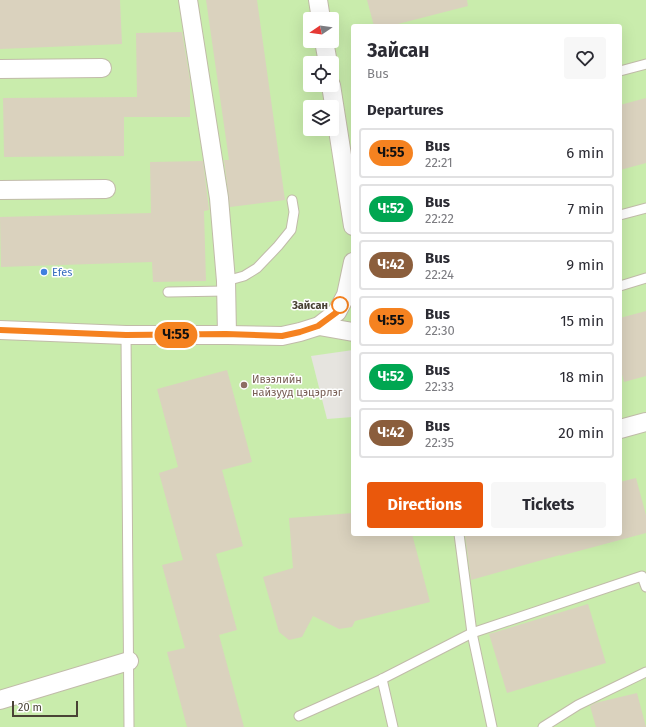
<!DOCTYPE html>
<meta charset="utf-8">
<style>
body{margin:0;font-family:"Fira Sans",sans-serif;background:#f7f7f7;color:#2b2b33;height:100vh;display:flex;flex-direction:column;font-size:15px;white-space:nowrap}
*{box-sizing:border-box;margin:0}
p{font-size:13px;color:#7c7c81}
.icon{flex:none;width:22px;height:22px;fill:none;stroke:currentColor;stroke-width:2;stroke-linecap:round;stroke-linejoin:round}
.map{position:relative;flex:1;overflow:hidden}
.panel{position:absolute;left:351px;top:24px;width:271px;height:512px;display:flex;flex-direction:column;background:#fff;border-radius:4px;box-shadow:0 4px 16px #0002}
.panel>*{flex:none}
.badge{padding:0 8px;border-radius:13px;font-size:14px;line-height:26px}
.needle{width:26px;rotate:257deg}
.fabs{position:absolute;left:303px;top:12px;display:grid;gap:8px}
.fabs a{display:grid;place-items:center;width:36px;height:36px;border-radius:4px;background:#fff;box-shadow:0 4px 16px #0002;font-size:20px}
.scale{position:absolute;left:12px;bottom:10px;width:66px;box-sizing:border-box;padding-left:4px;border:2px solid #494335;border-top:0;font-size:11px;line-height:14px;white-space:nowrap;color:#494335;-webkit-text-stroke:3px #fff;paint-order:stroke}
.map>.badge{position:absolute;translate:-50% -50%;box-shadow:0 0 0 2px #fff}
h2{padding:0 16px;font-size:15px;line-height:36px}
.round{display:grid;place-items:center;flex:none;width:42px;height:42px;border-radius:4px;background:#f7f7f7}
.headline{display:flex;align-items:center;justify-content:space-between;height:68px;padding:0 16px}
h1{font-size:19px;font-weight:700;line-height:30px}
.cta{display:flex;gap:8px;margin-top:auto;padding:8px 16px}
.cta a{flex:1;height:46px;border-radius:4px;background:#ea580c;color:#fff;font-size:16px;font-weight:700;line-height:46px;text-align:center}
.cta a+a{background:#f7f7f7;color:#2b2b33}
ul{padding:0;list-style:none}
li{display:flex;align-items:center;gap:12px;height:50px;margin:0 8px 6px;padding:0 8px;border:2px solid #e1e1e2;border-radius:4px}
li div{flex:1}
li b{display:block;font-size:15px}
li em{font-style:normal}
li .badge{min-width:44px;font-weight:700;text-align:center}
.map>svg:first-child{display:block}
.green{fill:#c9ecac;fill-rule:evenodd}
.parking{fill:#e6e4df}
.building{fill:#dad2be}
.lines{fill:none;stroke-linecap:round;stroke-linejoin:round}
.service-casing{stroke:#c1bba9;stroke-width:11}
.minor-casing{stroke:#c1bba9;stroke-width:20}
.service{stroke:#fff;stroke-width:9}
.minor{stroke:#fff;stroke-width:18}
.line-casing{stroke:#fff;stroke-width:9}
.line{stroke:#f58220;stroke-width:6}
.shop-dot{fill:#3f7fe0;stroke:#fff;stroke-width:1.5}
.stop-dot{fill:#fff;stroke:#f58220;stroke-width:2}
.education-dot{fill:#8d6e63;stroke:#fff;stroke-width:1.5}
.labels{text-anchor:middle;dominant-baseline:central;stroke-width:3;stroke-linejoin:round;paint-order:stroke}
.shop-label{font-size:11px;fill:#366cbe;stroke:#fff;text-anchor:start}
.stop-label{font-size:11px;font-weight:bold;fill:#494335;stroke:#fff;text-anchor:end}
.education-label{font-size:11px;fill:#785e54;stroke:#fff;text-anchor:start}
</style>
<div class="map">
<svg width="646" height="727" viewBox="0 0 646 727">
<rect width="100%" height="100%" fill="#f5f2e7"/>
<!-- green -->
<path class="green" d="M0,0H646V727H0ZM310,19H332V41H310ZM353,26H620V534H353ZM310,63H332V85H310ZM310,107H332V129H310Z"/>
<!-- parking -->
<path class="parking" d="M353,350V417L327,419L311,356Z"/>
<!-- building -->
<g class="building">
<path d="M0,0H120L122,44L0,49Z"/>
<path d="M206,0H257L285,200L230,207L224,160H229Z"/>
<path d="M367,0H467L468,6L390,26H374Z"/>
<path d="M182,32L190,80V117H124V156L4,157L3,98L137,97L136,33Z"/>
<path d="M646,98V163L620,170V105Z"/>
<path d="M203,161L209,210L204,211L206,281L153,282L152,262L1,267L0,217L151,213L150,162Z"/>
<path d="M646,311V376L624,382L620,367V318Z"/>
<path d="M227,370L252,462L222,470L243,546L216,554L237,630L219,635L244,727H187L167,652L185,648L162,565L183,560L159,473L178,467L157,389Z"/>
<path d="M636,478L646,515V533L560,556V555L471,580L465,534H620V482Z"/>
<path d="M353,513V534H412L430,602L355,621L352,627L339,629L313,616L302,637L289,640L279,632L263,577L293,568L289,518Z"/>
<path d="M588,604L606,663L507,693L489,634Z"/>
<path d="M637,693L646,727H596L590,706L595,703Z"/>
</g>
<g class="lines">
<!-- service casing -->
<g class="service-casing">
<g id="service">
<path d="M620,71L646,64"/>
<path d="M620,215L646,208"/>
<path d="M226,281L244,276L257,268L278,246L291,230L294,212L292,200"/>
<path d="M620,286L646,278"/>
<path d="M168,292L226,291"/>
<path d="M126,335L129,727"/>
<path d="M459,534L472,633L492,727"/>
<path d="M382,679L393,727"/>
<path d="M299,716L382,679L472,633L642,576L646,587"/>
<path d="M543,727L578,705L646,672"/>
</g>
</g>
<!-- minor casing -->
<g class="minor-casing">
<g id="minor">
<path d="M188,0L219,198L226,281L227,335"/>
<path d="M318,0L321,19"/>
<path d="M324,41L328,63"/>
<path d="M0,69L102,68"/>
<path d="M331,85L353,226"/>
<path d="M0,190L106,189"/>
<path d="M319,326L353,332"/>
<path d="M0,330L126,335H227L282,336L300,332L319,326L337,312L346,295L353,262"/>
<path d="M620,429L646,422"/>
<path d="M0,700L129,661"/>
</g>
</g>
<!-- service -->
<use href="#service" class="service"/>
<!-- minor -->
<use href="#minor" class="minor"/>
</g>
<g class="lines">
<!-- line casing -->
<g class="line-casing">
<path id="line" d="M0,330L126,335L226,334L282,336L300,332L318,326L337,312L341,304"/>
</g>
<!-- line -->
<use href="#line" class="line"/>
</g>
<!-- markers -->
<circle class="shop-dot" cx="44" cy="272" r="4"/>
<circle class="stop-dot" cx="340" cy="305" r="8"/>
<circle class="education-dot" cx="244" cy="385" r="4"/>
<g class="labels">
<!-- shop labels -->
<g class="shop-label">
<text x="52" y="272">Efes</text>
</g>
<!-- stop labels -->
<g class="stop-label">
<text x="328" y="305">Зайсан</text>
</g>
<!-- education labels -->
<g class="education-label">
<text x="252" y="379">Ивээлийн<tspan x="252" dy="13">найзууд цэцэрлэг</tspan></text>
</g>
</g>
</svg>
<div class="fabs">
<a><svg class="needle" viewBox="-14 -14 28 28"><path d="M0-13l5 13h-10z" fill="#e53935"/><path d="M0 13l5-13h-10z" fill="#7c7c81"/></svg></a>
<a><svg class="icon" aria-label="locate" viewBox="0 0 24 24"><circle cx="12" cy="12" r="6"/><path d="M12 2v4M12 18v4M2 12h4M18 12h4"/></svg></a>
<a><svg class="icon" aria-label="layers" viewBox="0 0 24 24"><path d="M12 4l9 5-9 5-9-5zM3 14l9 5 9-5"/></svg></a>
</div>
<div class="scale">20 m</div>
<b class="badge" style="left:176px;top:335px;background:#f58220;color:#111">Ч:55</b>
<section class="panel">
<div class="headline"><div><h1>Зайсан</h1><p>Bus</p></div><a class="round"><svg class="icon" aria-label="heart" viewBox="0 0 24 24"><path d="M12 20l-8-8c-3-5 5-10 8-4 3-6 11-1 8 4z"/></svg></a></div>
<h2>Departures</h2>
<ul>
<li><span class="badge" style="background:#f58220;color:#111">Ч:55</span><div><b>Bus</b><p>22:21</p></div><em>6 min</em></li>
<li><span class="badge" style="background:#00a651;color:#fff">Ч:52</span><div><b>Bus</b><p>22:22</p></div><em>7 min</em></li>
<li><span class="badge" style="background:#8b5e3c;color:#fff">Ч:42</span><div><b>Bus</b><p>22:24</p></div><em>9 min</em></li>
<li><span class="badge" style="background:#f58220;color:#111">Ч:55</span><div><b>Bus</b><p>22:30</p></div><em>15 min</em></li>
<li><span class="badge" style="background:#00a651;color:#fff">Ч:52</span><div><b>Bus</b><p>22:33</p></div><em>18 min</em></li>
<li><span class="badge" style="background:#8b5e3c;color:#fff">Ч:42</span><div><b>Bus</b><p>22:35</p></div><em>20 min</em></li>
</ul>
<div class="cta"><a>Directions</a><a>Tickets</a></div>
</section>
</div>
